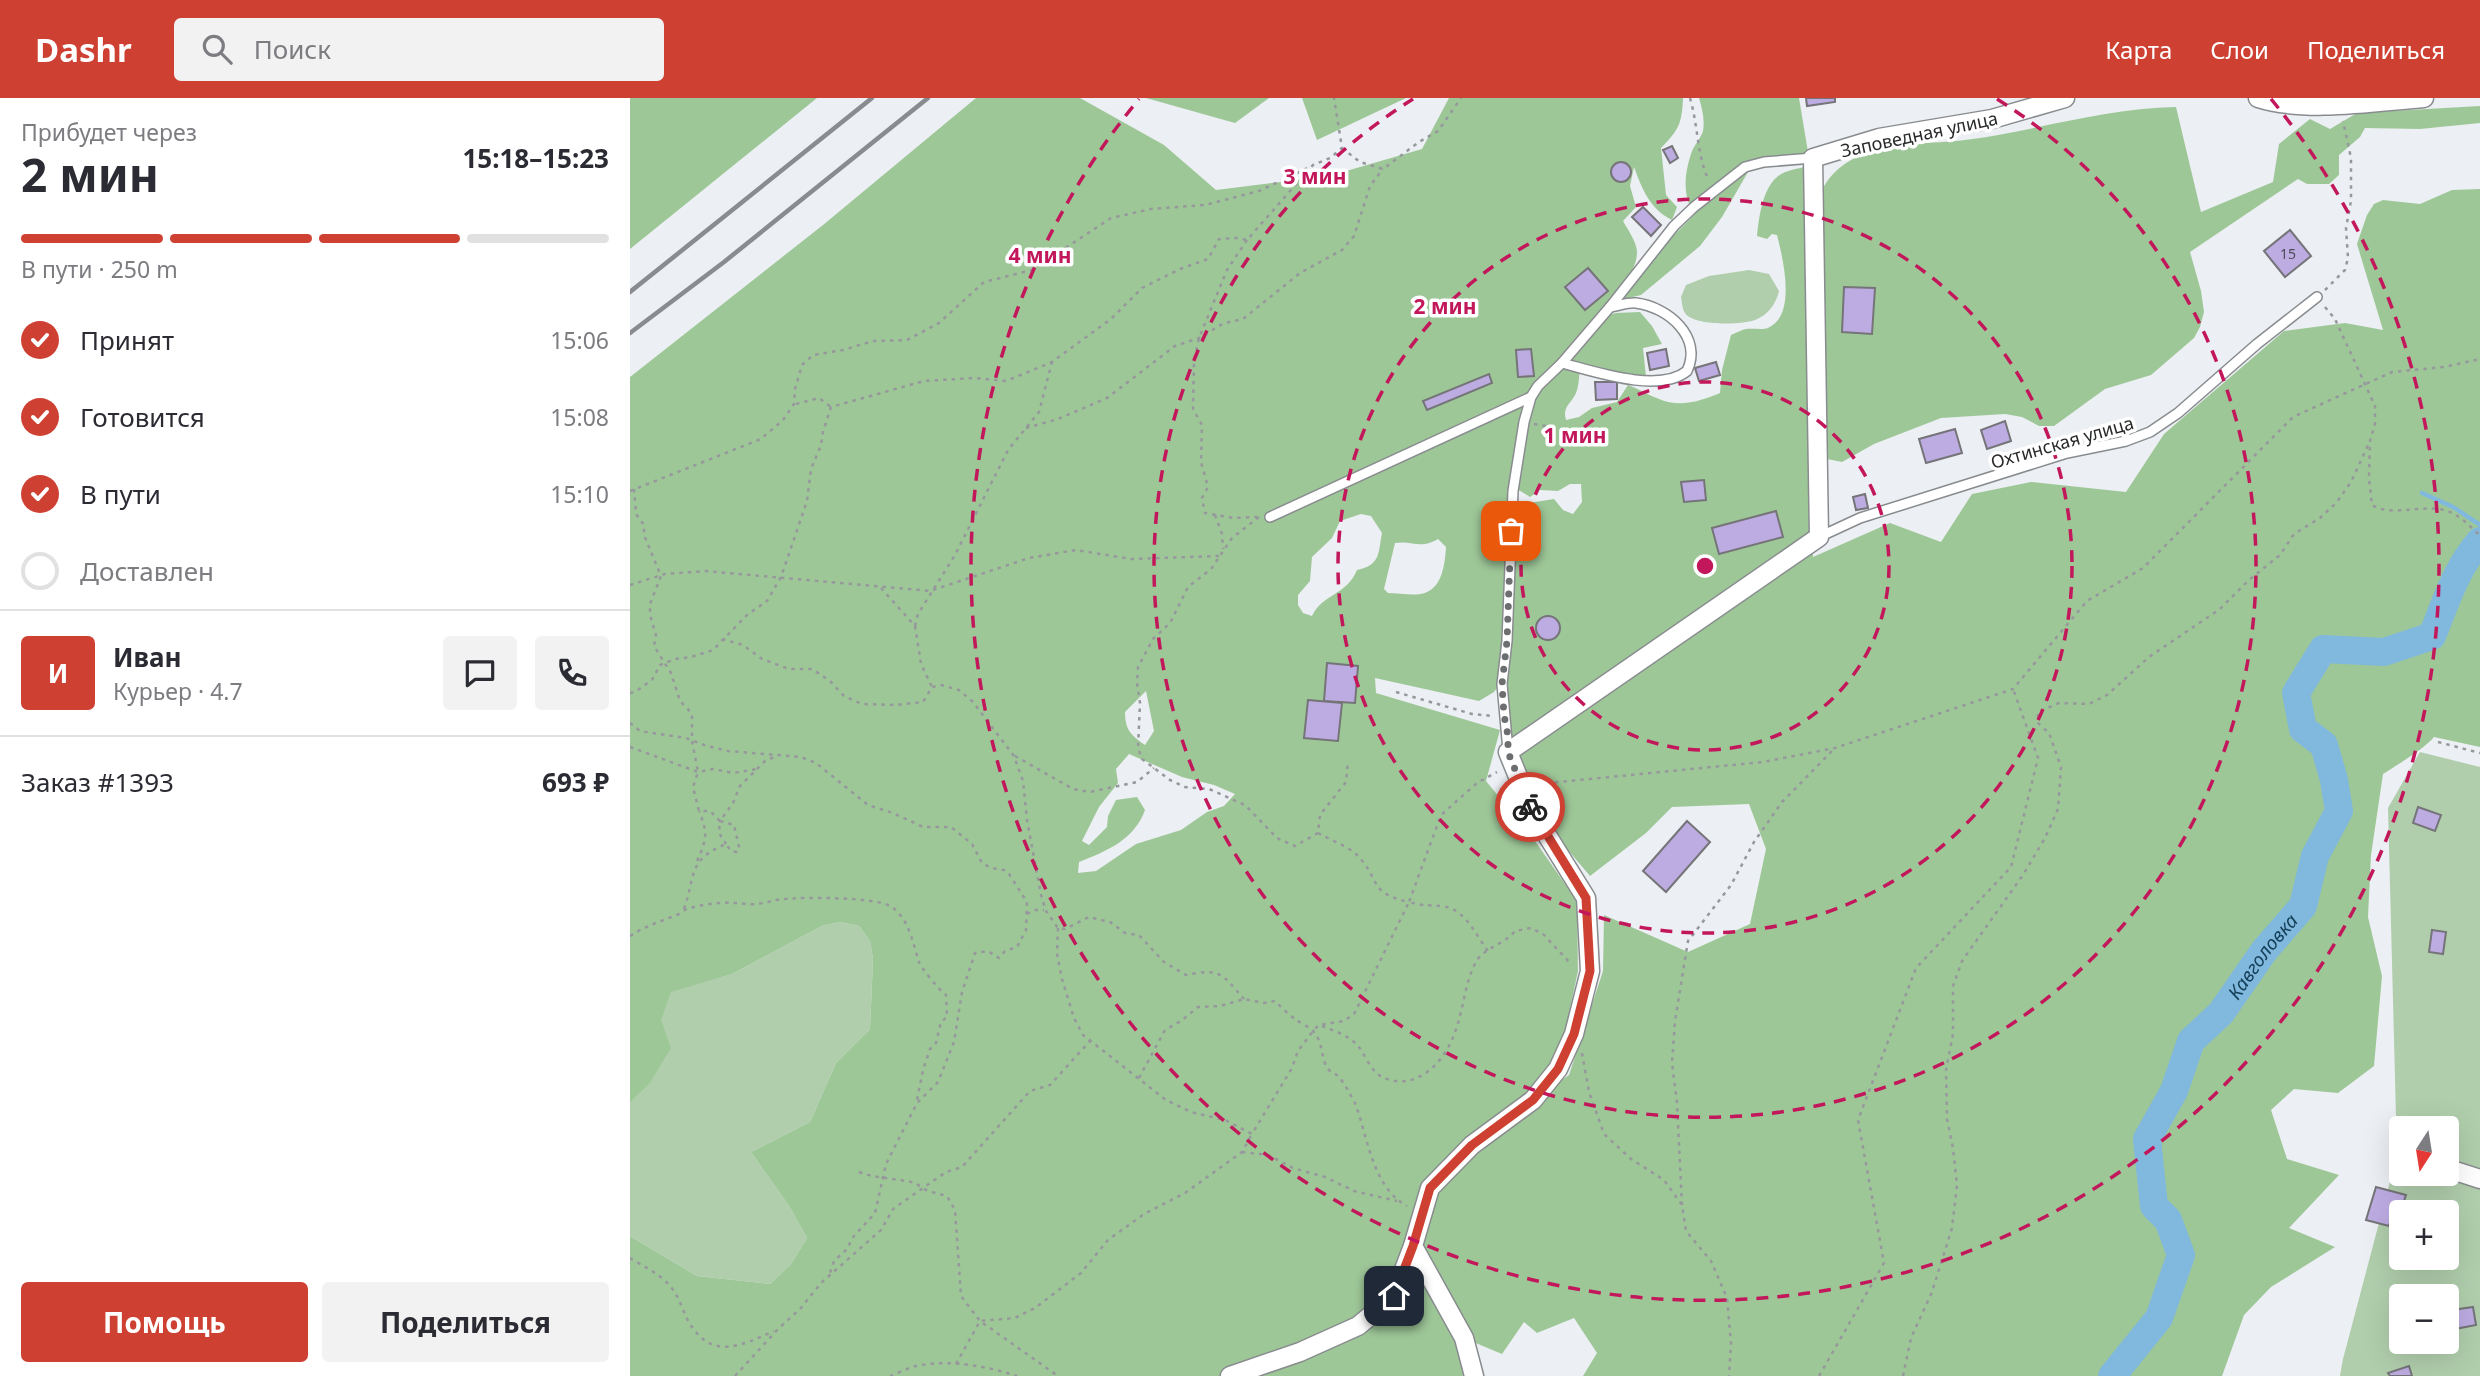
<!DOCTYPE html>
<html lang="ru">
<meta charset="utf-8">
<style>
body{margin:0;font-family:"Noto Sans",sans-serif;background:#f2f2f3;color:#2b2b33;height:100vh;display:flex;flex-direction:column;font-size:26px;white-space:nowrap}
*{box-sizing:border-box;margin:0}
p{font-size:23px;color:#7c7c81}
.icon{flex:none;width:38px;height:38px;fill:none;stroke:currentColor;stroke-width:2;stroke-linecap:round;stroke-linejoin:round}
.map{position:relative;flex:1;overflow:hidden}
.details{display:flex;flex-direction:column;background:#fff;width:630px}
.details>*{flex:none}
.needle{width:46px;rotate:192deg}
.buttons{position:absolute;left:1759px;top:1018px;display:grid;gap:14px}
.buttons a{display:grid;place-items:center;width:70px;height:70px;border-radius:7px;background:#fff;box-shadow:0 7px 28px #0002;font-size:35px}
.pin{position:absolute;display:grid;place-items:center;width:60px;height:60px;color:#fff;margin:-30px;border-radius:14px;box-shadow:0 4px 10px #0006}
.courier{position:absolute;display:grid;place-items:center;width:70px;height:70px;margin:-35px;border:5px solid #ce4132;border-radius:50%;background:#fff;color:#222;box-shadow:0 2px 9px #0007}
.overview em{font-style:normal;font-weight:700}
.overview div{display:flex;flex-direction:column-reverse}
.overview{display:flex;align-items:center;justify-content:space-between;height:119px;padding:0 21px}
h1{font-size:46px;font-weight:700;line-height:52px}
.bar{display:grid;grid-template-columns:repeat(4,1fr);gap:10px 7px;align-content:center;height:84px;padding:0 21px}
.bar i{height:9px;border-radius:5px;background:#e1e1e2}
.bar .active{background:#ce4132}
.bar p{grid-column:span 4}
.line{display:flex;align-items:center;gap:18px;padding:0 21px;border-top:2px solid #e1e1e2}
.line div{flex:1}
.round{display:grid;place-items:center;flex:none;width:74px;height:74px;border-radius:7px;background:#f2f2f3}
ol{padding:0 21px;list-style:none}
li{display:flex;align-items:center;gap:21px;height:77px}
li p{margin-inline-start:auto}
li .icon{padding:7px;border-radius:50%;background:#ce4132;color:#fff;stroke-width:4}
li:last-child{color:#7c7c81}
li i{width:38px;height:38px;border:4px solid #e1e1e2;border-radius:50%}
.cta{display:flex;gap:14px;margin-top:auto;padding:14px 21px}
.cta a{flex:1;height:80px;border-radius:7px;background:#ce4132;color:#fff;font-size:28px;font-weight:700;line-height:80px;text-align:center}
.cta a+a{background:#f2f2f3;color:#2b2b33}
header{display:flex;align-items:center;gap:42px;box-sizing:border-box;height:98px;padding:0 35px;background:#ce4132;color:#fff}
header strong{font-size:33px}
nav{display:flex;gap:38px;margin-inline-start:auto;font-size:24px}
.search{width:490px;height:63px;background:#f2f2f3;display:flex;align-items:center;gap:18px;box-sizing:border-box;padding:0 24px;border-radius:7px;color:#7c7c81;font-size:26px}
main{display:flex;flex:1;min-height:0}
.map>svg:first-child{display:block}
.green{fill:#b0ceac;fill-rule:evenodd}
.forest{fill:#9ec798;fill-rule:evenodd}
.lines{fill:none;stroke-linecap:round;stroke-linejoin:round}
.stream{stroke:#81b8dd;stroke-width:4.5}
.river{stroke:#81b8dd;stroke-width:28}
.building{fill:#bdace2;stroke:#757478;stroke-width:2}
.lane-casing{stroke:#898c8f;stroke-width:12}
.street-casing{stroke:#898c8f;stroke-width:21}
.path{stroke:#96989b;stroke-width:2.5;stroke-dasharray:3.5 5;stroke-linecap:butt}
.lane{stroke:#fff;stroke-width:9}
.street{stroke:#fff;stroke-width:18}
.rail{stroke:#898b8e;stroke-width:4.5}
.done{stroke:#6d6e70;stroke-width:7;stroke-dasharray:0 12.6}
.route{stroke:#ce4132;stroke-width:9}
.ring{fill:none;stroke:#c2185b;stroke-width:3.5;stroke-dasharray:12 9}
.labels{text-anchor:middle;dominant-baseline:central;stroke-width:7;stroke-linejoin:round;paint-order:stroke}
.number-label{font-size:14px;fill:#4d4a58}
.street-label{font-size:18px;fill:#28292a;stroke:#fff}
.water-label{font-size:19px;font-style:italic;fill:#15405a;stroke:#fff}
.centre{fill:#c2185b;stroke:#fff;stroke-width:3.5}
.ring-label{font-size:21px;text-anchor:middle;font-weight:bold;fill:#c2185b;stroke:#fff;stroke-width:7;stroke-linejoin:round;paint-order:stroke}
</style>
<header>
<strong>Dashr</strong>
<div class="search"><svg class="icon" aria-label="search" viewBox="0 0 24 24"><circle cx="10" cy="10" r="6"/><path d="M15 15l6 6"/></svg>Поиск</div>
<nav><a>Карта</a><a>Слои</a><a>Поделиться</a></nav>
</header>
<main>
<section class="details">
<div class="overview"><div><h1>2 мин</h1><p>Прибудет через</p></div><em>15:18–15:23</em></div>
<div class="bar"><i class="active"></i><i class="active"></i><i class="active"></i><i></i><p>В пути · 250 m</p></div>
<ol>
<li><svg class="icon" aria-label="check" viewBox="0 0 24 24"><path d="M5 12l5 5 9-10"/></svg>Принят<p>15:06</p></li>
<li><svg class="icon" aria-label="check" viewBox="0 0 24 24"><path d="M5 12l5 5 9-10"/></svg>Готовится<p>15:08</p></li>
<li><svg class="icon" aria-label="check" viewBox="0 0 24 24"><path d="M5 12l5 5 9-10"/></svg>В пути<p>15:10</p></li>
<li><i></i>Доставлен</li>
</ol>
<div class="line" style="height:126px"><b class="round" style="background:#ce4132;color:#fff">И</b><div><b>Иван</b><p>Курьер · 4.7</p></div><a class="round"><svg class="icon" aria-label="chat" viewBox="0 0 24 24"><path d="M4 5h16v11H9l-5 4z"/></svg></a><a class="round"><svg class="icon" aria-label="phone" viewBox="0 0 24 24"><path d="M5 4h4l2 5-3 2q2 4 5 5l2-3 5 2v4C11 20 4 13 5 4z"/></svg></a></div>
<div class="line" style="height:91px"><div>Заказ #1393</div><b>693 ₽</b></div>
<div class="cta"><a>Помощь</a><a>Поделиться</a></div>
</section>
<div class="map">
<svg width="1850" height="1278" viewBox="0 0 1850 1278">
<rect width="100%" height="100%" fill="#eceff3"/>
<g class="green">
<path d="M1119,172L1139,176L1149,193C1146,206 1138,217 1125,222C1111,227 1063,228 1055,215C1052,211 1052,203 1051,199L1056,187L1079,178Z"/>
<path d="M1790,654L1850,669V1278H1710L1713,1261L1767,1057L1758,710ZM1771,1031H1816V1076H1771ZM1771,1115H1816V1160H1771ZM1771,1199H1816V1244H1771Z"/>
<polygon points="210,824 229,828 240,843 243,861 240,931 206,965 180,1024 121,1054 159,1108 177,1140 161,1166 140,1186 67,1178 0,1138 0,904 102,876 192,828"/>
</g>
<g class="forest">
<polygon points="0,0 187,0 0,151"/>
<path d="M346,0H450L534,47L586,92L699,78L792,51L819,0H1053C1052,25 1049,32 1031,50L1036,97L1047,109L1042,122C1020,111 1012,91 1004,69L1000,88L1006,109L993,123C998,132 1006,143 1007,153C1008,175 980,205 966,220L986,215L1010,214L1022,228L1032,246L1013,250L1016,279L988,276L940,263L936,258L904,290L892,314L880,384L875,544L870,586L864,594L849,603L745,580L746,595L870,632L856,683L905,743L947,803L948,873L934,939L904,1001L939,977L973,873L974,817L1058,854L1120,826L1136,751L1119,706L1042,709L1016,735L960,778L916,726L881,655L883,641L877,617L873,586L879,544L886,407L924,401L933,412L943,416L952,404L951,386H940L928,393L910,392L900,399L887,391L904,300L909,289L932,265L950,270C949,278 949,288 946,295C941,306 932,309 936,322L949,319L962,310L987,304L998,287C1009,291 1018,297 1029,301C1050,310 1071,303 1090,295L1092,272L1101,237C1106,235 1111,232 1116,231C1123,230 1132,232 1138,230C1167,217 1153,161 1147,137L1142,136L1137,141L1127,138C1129,120 1132,92 1147,79C1155,72 1168,71 1178,68L1183,459L1260,425L1311,444L1342,396L1401,384L1496,394L1534,336L1654,233L1715,225L1753,232L1727,146L1737,117L1744,106L1753,102L1790,106L1822,92L1850,91V649L1804,639C1794,651 1767,667 1753,676L1741,757L1738,819L1752,878L1744,968L1708,995L1664,991L1641,1012L1657,1061L1709,1077L1659,1130L1705,1149L1641,1189L1614,1217L1592,1278H953L967,1255L944,1220L907,1235L894,1224L872,1256L836,1241L785,1146L793,1115L782,1148L833,1241L831,1252L837,1278H0V1138L67,1178L140,1186L161,1166L177,1140L159,1108L121,1054L180,1024L206,965L240,931L243,861L240,843L229,828L210,824L192,828L102,876L41,894L31,922L41,950L19,986L0,1004V279L193,127ZM731,416L741,418L752,435C748,455 751,467 727,472C716,498 693,495 682,518L673,515L668,507V497L680,483L682,459L702,440L710,423ZM808,441L816,449C815,464 813,487 797,494C787,499 770,495 758,495L754,491L765,445C784,442 789,452 808,441ZM516,593L524,633L515,647C501,637 495,632 495,614ZM499,656L552,679L584,687L605,696L594,708L577,714L551,732L506,746L466,773L448,775L449,764C477,753 504,742 515,712L507,699L486,702L478,718L477,729L459,747L452,743L469,709L488,685L486,671Z"/>
<polygon points="516,0 639,0 605,25"/>
<polygon points="672,0 776,0 687,42"/>
<path d="M1069,0H1169L1178,54L1174,58L1136,66L1118,74L1092,119L1070,148L1011,197L990,202L1039,142L1065,116C1051,98 1055,73 1062,53C1065,46 1071,40 1073,33C1075,22 1072,10 1069,0Z"/>
<path d="M1850,8V25L1790,31L1735,30L1730,39L1709,57V77L1699,86H1677L1668,81L1560,154L1571,193L1574,214L1570,229L1564,240L1521,277L1475,291L1424,328H1409L1392,319L1375,316L1311,320L1244,346L1212,364L1197,361L1192,356L1189,98C1199,76 1212,65 1234,56C1265,44 1302,46 1335,42C1405,33 1475,10 1546,9L1571,114L1643,84L1649,46L1680,21L1700,31L1727,15Z"/>
</g>
<g class="lines">
<polyline class="stream" points="1792,395 1823,409 1850,427"/>
<path class="river" id="s1" d="M1482,1278L1529,1220L1551,1157L1538,1122L1524,1108L1517,1041L1544,993L1561,943L1591,915L1634,853L1673,808L1685,758L1709,713L1704,682L1694,647L1673,631L1666,595L1693,551L1754,554L1802,538C1815,506 1826,470 1850,443"/>
</g>
<g class="building">
<polygon points="1176,0 1205,0 1205,4 1177,8"/>
<polygon points="1042,48 1048,60 1040,65 1033,52"/>
<circle cx="991" cy="74" r="10"/>
<polygon points="1013,109 1031,127 1021,138 1002,119"/>
<polygon points="1660,132 1681,158 1655,179 1634,153"/>
<polygon points="958,170 978,193 955,212 935,189"/>
<polygon points="1214,189 1245,190 1242,236 1212,234"/>
<polygon points="901,251 904,278 888,279 886,252"/>
<polygon points="1036,251 1039,268 1020,272 1017,255"/>
<polygon points="1086,264 1090,277 1069,283 1065,270"/>
<polygon points="859,276 862,285 797,312 793,303"/>
<polygon points="965,284 987,284 987,301 966,302"/>
<polygon points="1375,323 1381,343 1357,351 1351,332"/>
<polygon points="1325,331 1332,355 1296,365 1289,341"/>
<polygon points="1074,382 1076,402 1054,404 1051,384"/>
<polygon points="1235,396 1238,410 1226,412 1223,399"/>
<polygon points="1146,413 1153,439 1089,456 1082,430"/>
<circle cx="918" cy="530" r="12"/>
<polygon points="697,565 728,568 725,605 694,603"/>
<polygon points="678,602 712,605 708,643 674,640"/>
<polygon points="1788,709 1811,717 1805,733 1783,725"/>
<polygon points="1057,723 1080,744 1036,794 1013,773"/>
<polygon points="1802,832 1816,834 1813,856 1799,854"/>
<polygon points="1746,1089 1776,1097 1772,1109 1765,1107 1759,1128 1736,1122"/>
<polygon points="1843,1209 1846,1227 1825,1231 1822,1212"/>
<polygon points="1779,1268 1782,1278 1760,1278 1758,1275"/>
</g>
<g class="lines">
<g class="lane-casing">
<g id="lane">
<path d="M932,265C963,273 1029,296 1057,273C1073,239 1038,209 1006,205C998,204 988,208 980,209"/>
<polyline points="640,419 901,299"/>
<polyline points="1189,439 1230,420 1437,355 1496,343 1520,334 1548,315 1627,246 1687,199"/>
<polyline points="878,653 872,586 877,543 883,393 894,324 901,299 908,288 932,265 980,209 1044,128 1064,109 1115,69 1134,64 1183,60"/>
</g>
</g>
<g class="street-casing">
<g id="street">
<path d="M1628,0C1675,15 1744,4 1794,0"/>
<polyline points="1816,1070 1850,1081"/>
<polyline points="600,1278 670,1254 728,1228 764,1198 783,1148"/>
<polyline points="844,1278 834,1240 783,1148 800,1090 842,1047 903,1002 928,971 944,936 960,873 956,800 902,713 878,654 1189,439 1183,60 1249,40 1362,21 1435,0"/>
</g>
</g>
<g class="path">
<path d="M1060,0C1068,27 1067,56 1078,81"/>
<polyline points="712,50 730,64 753,71 789,44 808,33 831,0"/>
<polyline points="617,142 597,172 569,240 564,263 563,311 572,327 571,364 578,389 572,400 575,415 604,420 627,419"/>
<polyline points="1695,192 1715,172 1718,160 1716,130 1721,103 1721,60 1713,23"/>
<path d="M1695,209L1705,221L1745,308V326L1740,343L1739,380L1742,407C1764,421 1801,402 1824,416C1834,421 1842,431 1850,437"/>
<polyline points="166,306 189,300 201,309"/>
<polyline points="904,326 916,328"/>
<polyline points="396,330 428,321 477,300 545,248 569,240 594,225 613,221 670,175 712,152 724,138 740,88 753,71"/>
<polyline points="4,391 6,416 14,427 14,437 31,478 20,506 20,517 26,537 24,548 41,575 50,603 58,611 62,618 62,643 68,674 63,689 69,713 80,713 90,723 89,735 96,746"/>
<polyline points="0,393 131,341 153,322 164,306 165,291 172,267 183,257 213,252 243,243 277,242 309,225 354,184 402,172 481,120 521,111 575,107 629,93 682,68"/>
<polyline points="585,417 592,436 593,451"/>
<polyline points="629,419 602,440 581,471 558,489 540,525 523,541 508,569 507,585 510,605 508,650 512,661 540,682 555,689 579,691 615,707 647,740 665,748 688,735 690,717 716,684 718,663"/>
<polyline points="0,487 35,476 76,473 300,493 399,460 446,452 501,461 589,458"/>
<polyline points="251,490 285,528 291,566 302,589"/>
<polyline points="285,528 288,516 325,457 378,352 409,314 422,264"/>
<path d="M92,541L113,547L132,561L159,571H182L200,583L214,598L232,606L265,607L293,604L302,589L311,587L329,592L343,604L384,658L393,683L397,722L411,797L416,813L428,830L435,831L459,819L480,824L495,835L509,837L534,864L556,877C591,870 591,875 614,901"/>
<polyline points="766,594 842,616 863,618"/>
<polyline points="0,595 5,594 22,582 30,567 45,561 61,559 83,552 117,517 137,503 151,479 177,403 181,371 191,347 193,334 201,309 294,283 344,280 376,283 422,264 481,221 512,190 550,171 578,161 589,141 606,140 617,142 683,67 700,60 712,50 704,0"/>
<polyline points="0,625 10,633 56,640 77,648 98,653 171,659 186,665 238,707 263,715 293,729 321,729 342,746 352,765 361,770 374,772 379,776 397,804 396,832 387,849 375,853 369,860 358,853 345,855 332,894 324,944 308,984 287,1005 256,1066 245,1115 224,1138 216,1152 204,1163 199,1178"/>
<polyline points="1808,644 1850,655"/>
<polyline points="0,649 68,674 83,671 103,675 127,671"/>
<polyline points="385,658 443,691 460,694 507,684 524,670"/>
<polyline points="908,686 1133,664 1205,650 1383,591 1457,503 1513,470 1663,319 1762,274 1814,269 1850,261"/>
<path d="M688,735C700,742 718,748 727,757C751,781 737,795 779,804L811,717L847,685L867,674"/>
<path d="M67,763C77,741 78,735 69,713"/>
<path d="M54,811C66,777 57,762 96,746L101,753L107,754L109,749L104,727L90,723L103,705L110,688L135,663L144,659"/>
<polyline points="397,816 404,812 414,812"/>
<path d="M428,830L427,856L432,881L444,920L453,937L536,1002L561,1014L595,1022L622,1036L662,970L668,953L683,933L689,927L714,923L724,916L779,804C794,808 797,807 811,808C835,810 845,836 858,853"/>
<path d="M0,838C15,828 32,823 49,816C52,815 54,812 57,811C72,806 90,804 105,805C112,805 120,807 127,806C136,805 144,802 153,801C174,799 244,799 260,808C279,819 283,846 289,864C292,871 309,892 316,897L317,919L311,924L306,945L300,951L293,972L287,1002"/>
<path d="M692,928C705,933 720,938 729,949C736,959 741,973 752,979C786,995 815,964 825,934C834,911 834,885 847,862C856,849 875,846 885,833L901,830L913,836L942,867"/>
<polyline points="952,955 959,994 974,1036 1001,1061 1034,1082 1052,1107 1056,1133 1081,1163 1097,1200 1101,1245 1099,1278"/>
<path d="M509,980L535,932L551,923L568,909L590,908L614,901L634,905L645,903C651,909 658,916 665,921C670,925 678,928 683,933C692,942 691,956 696,968C699,974 703,974 708,978C714,984 721,998 725,1005C738,1039 742,1089 777,1108"/>
<polyline points="612,1054 638,1057 663,1070 695,1079 724,1093 767,1103"/>
<path d="M229,1074C247,1081 266,1080 285,1085C288,1086 291,1090 294,1091C301,1094 309,1096 317,1098L325,1112L331,1198L350,1223L428,1278"/>
<polyline points="1052,1107 1047,1005 1042,965 1045,923 1058,843 1101,787 1124,744 1152,704 1204,651"/>
<path d="M0,1160C13,1168 30,1176 40,1188C50,1199 52,1213 60,1226C83,1263 112,1247 144,1233"/>
<polyline points="326,1266 350,1223 385,1220 405,1210 451,1175 478,1142 514,1116 555,1095 612,1054 622,1036"/>
<polyline points="105,1278 148,1231 170,1211 191,1185 251,1132 263,1111 316,1074 332,1069 400,993 420,987 460,943"/>
<path d="M260,1278C268,1275 278,1270 286,1268C319,1261 356,1268 387,1278"/>
<polyline points="1189,1278 1254,1165 1228,1022 1286,870 1381,769 1408,660 1383,591"/>
<polyline points="1273,1278 1281,1240 1302,1194 1322,1130 1327,1087 1323,1050 1317,1021 1316,972 1323,936 1323,888 1332,863 1393,777 1415,740 1428,711 1431,669 1419,635 1408,625 1408,614 1429,605 1459,606 1477,597 1519,559 1590,511 1619,482 1650,457 1664,436 1690,420 1707,404 1721,384 1740,343"/>
</g>
<use href="#lane" class="lane"/>
<use href="#street" class="street"/>
<g class="rail">
<polyline points="0,194 242,0"/>
<polyline points="0,235 94,164 298,0"/>
</g>
</g>
<g class="lines">
<polyline class="done" points="881,433 877,543 872,586 874,617 878,638 878,654 900,709"/>
<polyline class="route" points="764,1198 783,1148 800,1090 842,1047 903,1002 928,971 944,936 960,873 956,800 900,709"/>
</g>
<g class="ring">
<circle cx="1075" cy="468" r="184"/>
<circle cx="1075" cy="468" r="367"/>
<path d="M1367 1A551 551 0 1 1 783 1"/>
<path d="M1641 1A734 734 0 1 1 509 1"/>
</g>
<g class="labels">
<g class="number-label">
<text x="1658" y="155">15</text>
</g>
<g class="street-label">
<text transform="translate(1289 36) rotate(-12)">Заповедная улица</text>
<text transform="translate(1432 344) rotate(-16)">Охтинская улица</text>
</g>
<g class="water-label">
<text stroke="none"><textPath href="#s1" startOffset="485">Кавголовка</textPath></text>
</g>
</g>
<circle cx="1075" cy="468" r="10" class="centre"/>
<g class="ring-label">
<text x="685" y="86">3 мин</text>
<text x="410" y="165">4 мин</text>
<text x="815" y="216">2 мин</text>
<text x="945" y="345">1 мин</text>
</g>
</svg>
<div class="buttons">
<a><svg class="needle" viewBox="-14 -14 28 28"><path d="M0-13l5 13h-10z" fill="#e53935"/><path d="M0 13l5-13h-10z" fill="#7c7c81"/></svg></a>
<a>+</a>
<a>−</a>
</div>
<div class="pin" style="left:881px;top:433px;background:#ea580c"><svg class="icon" aria-label="bag" viewBox="0 0 24 24"><path d="M5 8h14l-1 12H6zM9 8a3 3 0 0 1 6 0"/></svg></div>
<div class="pin" style="left:764px;top:1198px;background:#1f2937"><svg class="icon" aria-label="home" viewBox="0 0 24 24"><path d="M3 11l9-7 9 7M6 9v11h12V9"/></svg></div>
<div class="courier" style="left:900px;top:709px"><svg class="icon" aria-label="bike" viewBox="0 0 24 24"><circle cx="6" cy="16" r="4"/><circle cx="18" cy="16" r="4"/><path d="M6 16l4-8h5l3 8M10 8l3 8H6M13 5h3"/></svg></div>
</div>
</main>
